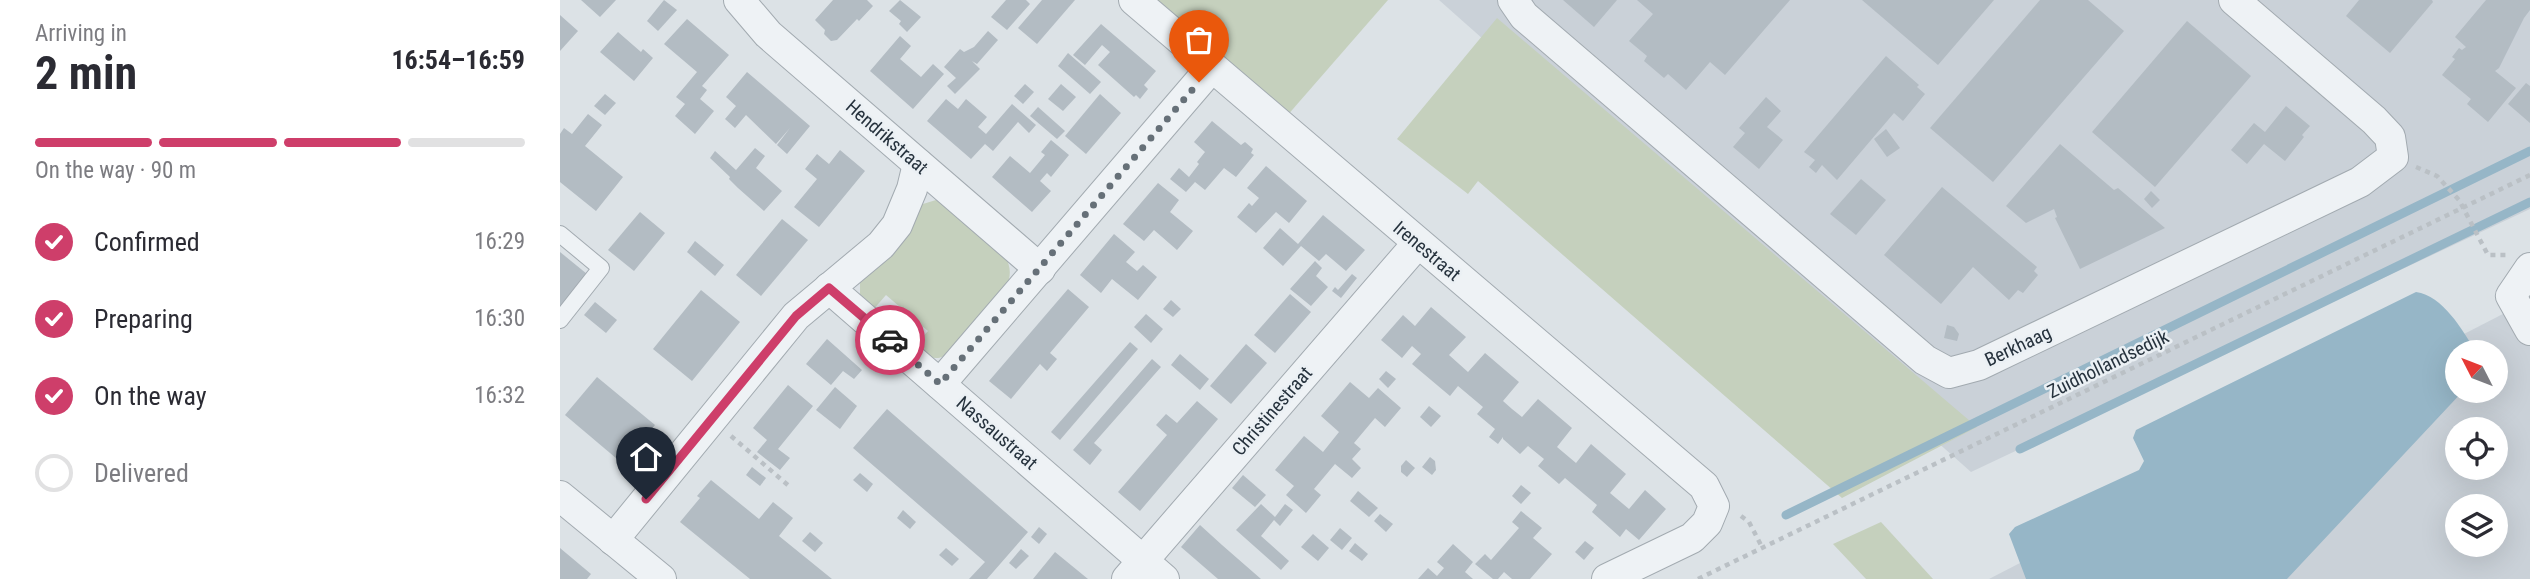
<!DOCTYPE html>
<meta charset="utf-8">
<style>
body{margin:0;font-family:"Roboto Condensed",sans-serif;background:#f7f7f7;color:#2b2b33;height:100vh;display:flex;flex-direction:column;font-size:26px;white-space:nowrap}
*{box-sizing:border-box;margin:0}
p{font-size:23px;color:#7c7c81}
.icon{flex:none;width:38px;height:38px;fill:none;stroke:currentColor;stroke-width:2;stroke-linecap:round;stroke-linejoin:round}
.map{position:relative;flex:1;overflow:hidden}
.panel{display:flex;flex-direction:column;background:#fff;width:560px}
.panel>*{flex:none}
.needle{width:46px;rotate:312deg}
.fabs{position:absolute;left:1885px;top:340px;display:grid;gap:14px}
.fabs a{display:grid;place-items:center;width:63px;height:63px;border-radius:50%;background:#fff;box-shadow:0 7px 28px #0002;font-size:35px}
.pin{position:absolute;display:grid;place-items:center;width:60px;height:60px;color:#fff;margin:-72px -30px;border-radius:50% 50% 50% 0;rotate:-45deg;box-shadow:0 0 7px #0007}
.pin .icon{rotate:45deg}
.courier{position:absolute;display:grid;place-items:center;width:70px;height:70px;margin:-35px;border:5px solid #ce3e6a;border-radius:50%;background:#fff;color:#222;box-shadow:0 2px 9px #0007}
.summary em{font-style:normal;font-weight:700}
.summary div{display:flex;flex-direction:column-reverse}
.summary{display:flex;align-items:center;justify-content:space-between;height:119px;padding:0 35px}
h1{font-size:46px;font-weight:700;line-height:52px}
.bar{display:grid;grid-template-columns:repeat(4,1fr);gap:10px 7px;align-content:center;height:84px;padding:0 35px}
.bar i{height:9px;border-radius:5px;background:#e1e1e2}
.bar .current{background:#ce3e6a}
.bar p{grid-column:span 4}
ol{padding:0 35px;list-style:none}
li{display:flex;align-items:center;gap:21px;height:77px}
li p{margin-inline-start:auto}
li .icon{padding:7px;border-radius:50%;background:#ce3e6a;color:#fff;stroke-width:4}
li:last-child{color:#7c7c81}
li i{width:38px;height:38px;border:4px solid #e1e1e2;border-radius:50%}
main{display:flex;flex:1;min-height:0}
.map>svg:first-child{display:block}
.built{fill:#cad1d8;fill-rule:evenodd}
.green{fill:#c5d0bd}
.water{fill:#96b6c7}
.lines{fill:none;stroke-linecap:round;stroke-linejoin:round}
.stream{stroke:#96b6c7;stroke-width:9}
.building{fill:#b3bcc3}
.service-casing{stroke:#a2aab0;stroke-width:18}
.minor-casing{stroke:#a2aab0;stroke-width:32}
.path{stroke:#bac0c5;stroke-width:4.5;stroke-dasharray:5 5;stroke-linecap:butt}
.service{stroke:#eef2f5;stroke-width:16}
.minor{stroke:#eef2f5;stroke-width:30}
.done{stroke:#667078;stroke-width:7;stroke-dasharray:0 12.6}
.route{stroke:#ce3e6a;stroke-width:9}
.labels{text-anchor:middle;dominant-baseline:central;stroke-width:5;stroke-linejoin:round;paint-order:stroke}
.street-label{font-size:19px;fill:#26323d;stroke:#ebf0f4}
</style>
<main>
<section class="panel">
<div class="summary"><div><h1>2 min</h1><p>Arriving in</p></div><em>16:54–16:59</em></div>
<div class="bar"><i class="current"></i><i class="current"></i><i class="current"></i><i></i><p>On the way · 90 m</p></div>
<ol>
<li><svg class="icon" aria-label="check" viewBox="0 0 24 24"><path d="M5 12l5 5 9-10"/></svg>Confirmed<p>16:29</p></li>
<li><svg class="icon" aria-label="check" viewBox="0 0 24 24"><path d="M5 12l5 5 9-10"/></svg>Preparing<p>16:30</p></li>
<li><svg class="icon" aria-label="check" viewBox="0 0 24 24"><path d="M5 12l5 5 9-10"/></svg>On the way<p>16:32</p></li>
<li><i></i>Delivered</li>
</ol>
</section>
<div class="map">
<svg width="1970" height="579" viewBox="0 0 1970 579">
<rect width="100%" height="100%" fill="#dce2e6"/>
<g class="built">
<polygon points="879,0 1970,0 1970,209 1411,472"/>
<path d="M1970,300V579H1429ZM1897,352H1936V390H1897ZM1897,429H1936V467H1897ZM1897,506H1936V544H1897Z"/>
</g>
<g class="green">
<polygon points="589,0 828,0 726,117"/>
<polygon points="937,18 1417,427 1282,498 918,181 908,194 837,139"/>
<path d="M376,200L390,207L445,256C451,267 451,274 447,287C434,302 397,356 378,358C369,359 360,352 353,347L368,331L326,295L312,311L300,297V279L355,210L363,204Z"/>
<polygon points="1321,522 1373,579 1306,579 1273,544"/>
</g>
<path class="water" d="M1856,292C1883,296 1902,329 1916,352H1897V390H1904L1727,579H1466L1449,534L1455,527L1579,470L1584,461L1573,438L1576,430Z"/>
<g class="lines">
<g class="stream">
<polyline points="1460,449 1970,202"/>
<polyline points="1226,515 1970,151"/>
</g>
</g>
<g class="building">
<polygon points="21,0 56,0 40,17"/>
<polygon points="104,0 117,10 98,31 87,21"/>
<polygon points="273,0 307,0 313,6 299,21 297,19 277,40 271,41 264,34 265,30 255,20"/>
<polygon points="340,0 361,17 347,32 339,24 341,21 329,11"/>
<polygon points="446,0 466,0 470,4 447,30 431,17"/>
<polygon points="482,0 515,0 477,44 458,28"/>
<polygon points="1003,0 1057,0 1034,27"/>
<polygon points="1077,0 1230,0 1165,75 1150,62 1126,90 1108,74 1104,78 1084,61 1087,56 1069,41 1093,14"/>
<polygon points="1302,0 1434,0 1378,65"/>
<polygon points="1480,0 1528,0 1564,31 1433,182 1370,128"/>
<polygon points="1799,0 1872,0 1873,2 1830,53 1786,16"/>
<polygon points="1926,0 1970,0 1970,10 1964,18 1939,68 1935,71 1956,88 1928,122 1907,104 1911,99 1882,75 1895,59 1892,57 1899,48 1902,50 1906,47 1895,37"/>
<polygon points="0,15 18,31 0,51"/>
<polygon points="127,19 169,55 142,86 147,90 140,99 154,111 135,134 115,116 125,104 116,97 137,72 104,44"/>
<polygon points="1627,21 1691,76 1595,187 1532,132"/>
<polygon points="541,24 596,71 584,85 588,89 580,99 576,95 574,97 538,65 550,52 542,45 525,65 513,55"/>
<polygon points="428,31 438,40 417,64 412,61 420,69 395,94 387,86 396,78 384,67 400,49 404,52 414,47"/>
<polygon points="58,32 81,52 83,49 93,58 74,81 40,52"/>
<polygon points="340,36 351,46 340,59 361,77 373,64 384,74 353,109 310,71"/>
<polygon points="508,53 541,82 530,94 498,66"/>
<polygon points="1326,56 1359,85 1357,87 1365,94 1343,121 1334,113 1277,180 1262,165 1256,173 1249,167 1255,160 1244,152"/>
<polygon points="187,72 250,126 227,154 217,145 230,128 216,144 186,115 175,128 165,119 176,106 166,97"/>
<polygon points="1966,83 1970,86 1970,123 1948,104"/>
<polygon points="465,84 474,92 463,104 454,96"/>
<polygon points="501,84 516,97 503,111 488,99"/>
<polygon points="45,94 56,103 45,115 34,106"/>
<polygon points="540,94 561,113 526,154 505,136"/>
<polygon points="1206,97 1221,111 1207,127 1223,140 1199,169 1173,147 1185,133 1179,128"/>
<polygon points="386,99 398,109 406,99 427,117 418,127 426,134 452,104 476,125 469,133 458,122 433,151 425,144 411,159 367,121"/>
<polygon points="1726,106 1750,126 1742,135 1744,137 1725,161 1704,144 1687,164 1671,150 1694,123 1705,132"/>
<polygon points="478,107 505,131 497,139 470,116"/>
<polygon points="28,114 42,125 25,146 63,177 36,211 0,182 0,134 4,128 12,134"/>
<polygon points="652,121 681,145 685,142 693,149 691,153 694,155 676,177 664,168 645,190 635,182 626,192 610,179 619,168 629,177 639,164 637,162 645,152 634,142"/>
<polygon points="1326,129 1340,148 1327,157 1314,139"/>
<polygon points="491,140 509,155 491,177 487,173 480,181 491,191 472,212 432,177 450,156 470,173 485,155 481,152"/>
<polygon points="1500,144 1554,190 1558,188 1605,228 1520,269 1495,218 1497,217 1494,209 1466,223 1446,206"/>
<polygon points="195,148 205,156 196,168 222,191 204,211 178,188 169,179 170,177 150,158 155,151 176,170"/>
<polygon points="280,150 305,171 259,227 234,207 257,179 245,169 257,154 269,164"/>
<polygon points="706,166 747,201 729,223 716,212 696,233 677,217 689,203 692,206 699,198 687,188"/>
<polygon points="1301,179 1326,200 1296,235 1270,214"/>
<polygon points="598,183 619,200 610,212 633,231 617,250 594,230 584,241 563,224"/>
<polygon points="1382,187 1477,267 1474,271 1478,275 1463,293 1458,290 1449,300 1413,267 1381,304 1324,255"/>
<polygon points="1591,191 1600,200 1592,208 1584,199"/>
<polygon points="80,212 105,233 74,271 48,250"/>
<polygon points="763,215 805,250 786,271 766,254 759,261 741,246 723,266 703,248 720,228 738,244"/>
<polygon points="222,219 248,240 201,296 176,275"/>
<polygon points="554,234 575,252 566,262 577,271 583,265 597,277 578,300 552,279 541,293 520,275"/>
<polygon points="135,241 164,265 155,276 127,252"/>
<polygon points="0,252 27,274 0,308"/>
<polygon points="755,261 762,268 756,276 768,287 751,306 730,289"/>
<polygon points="792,274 797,278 781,298 772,291 775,287 778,290"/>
<polygon points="508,289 529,307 490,353 497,359 487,371 480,364 451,399 429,381"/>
<polygon points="141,290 180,322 132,381 93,349"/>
<polygon points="730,294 751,312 715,353 694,335"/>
<polygon points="611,300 621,309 613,317 603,309"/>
<polygon points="35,302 57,320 46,333 24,315"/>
<polygon points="871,307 906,337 889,355 908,372 925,353 959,382 943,401 952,409 962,417 978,399 1012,428 997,447 1016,463 1031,444 1066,474 1050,493 1069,509 1085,490 1106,509 1079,540 1066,529 1060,537 1032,512 1037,505 1005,478 999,484 978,466 984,459 968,446 960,454 943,439 943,437 938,444 929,437 935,429 917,414 923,407 898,386 890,396 852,364 861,354 852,346 842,358 821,340 843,315 855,326"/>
<polygon points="586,314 603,329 591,343 574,327"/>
<polygon points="1387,325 1394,327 1399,334 1397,341 1384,338"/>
<polygon points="267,339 302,370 294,379 283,371 271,385 246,364"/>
<polygon points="570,342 578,349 500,440 491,432"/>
<polygon points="686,344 707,363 671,404 650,386"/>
<polygon points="620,354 649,379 640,390 611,365"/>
<polygon points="592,359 601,367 534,443 542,450 530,465 513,450"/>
<polygon points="826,371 836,379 828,388 819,379"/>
<polygon points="37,377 95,425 63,464 5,415"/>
<polygon points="790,382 809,398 818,388 841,408 825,427 815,418 794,443 801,449 792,459 801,468 792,478 775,464 754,489 761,495 746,513 726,495 734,486 715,470 744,436 763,452 779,432 761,416"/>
<polygon points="228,385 253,406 218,449 230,458 220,470 197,452 207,440 193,428"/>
<polygon points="275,387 297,406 280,429 256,410"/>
<polygon points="637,401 658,419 580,511 558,492 607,435 596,425 606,414 617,423"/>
<polygon points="869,406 881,416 871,427 860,417"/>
<polygon points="327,409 468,532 427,579 409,579 425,562 293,448"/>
<polygon points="870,457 875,461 876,470 872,475 862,467"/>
<polygon points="846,460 855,468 847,477 841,472 841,466"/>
<polygon points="192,467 206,478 200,486 186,475"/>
<polygon points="300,473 313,484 307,492 293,480"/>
<polygon points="683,475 706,495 695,507 672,488"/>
<polygon points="151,480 199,519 213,502 233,518 219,536 272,579 190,579 120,522 140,498 137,496"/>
<polygon points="961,485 971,493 961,504 952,496"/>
<polygon points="798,491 818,508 809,517 790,501"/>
<polygon points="701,504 715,517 725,504 733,510 720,526 714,520 701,536 729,561 721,570 676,530"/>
<polygon points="343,510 356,522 350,529 337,518"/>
<polygon points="961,511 982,528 973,538 992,554 970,579 952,579 944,572 938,579 933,579 915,564 925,554 931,560 959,528 952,522"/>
<polygon points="820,514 833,524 826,532 814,521"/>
<polygon points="640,525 662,545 701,579 658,579 621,547"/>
<polygon points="479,527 487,534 479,544 471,537"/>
<polygon points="780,528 792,538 782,550 770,540"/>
<polygon points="250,532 263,543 255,552 242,541"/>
<polygon points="753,534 769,548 758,561 741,547"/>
<polygon points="1025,541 1034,548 1024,560 1015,552"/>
<polygon points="795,543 808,554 802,561 789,551"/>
<polygon points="893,544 913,562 905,572 913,579 858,579 868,568 877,576 884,568 877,562"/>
<polygon points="0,548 31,574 27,579 0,579"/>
<polygon points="386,548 399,559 392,566 379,555"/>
<polygon points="461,549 469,556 456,569 449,563"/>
<polygon points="495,552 528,579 473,579"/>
</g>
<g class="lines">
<g class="service-casing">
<polyline id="service" points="0,234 41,268 0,320"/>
</g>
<g class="minor-casing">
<g id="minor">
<polyline points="179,0 208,34 480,269"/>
<polyline points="574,0 1144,486 1154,506 1147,523 1132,538 1047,579"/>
<polyline points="953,0 964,16 1365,360 1389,373 1419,365 1800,182 1833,157 1830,137 1814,120 1674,0"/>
<polyline points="1970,268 1951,296 1970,330"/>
<polyline points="269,288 604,579"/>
<polyline points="380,384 652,67"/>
<polyline points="0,496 101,579"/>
<polyline points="53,540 236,316 321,245 337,225 352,189 358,164"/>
<polyline points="567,579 858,243"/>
</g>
</g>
<g class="path">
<polyline points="1856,167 1877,176 1899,200 1928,255 1946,255"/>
<polyline points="171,436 229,486"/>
<polyline points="1181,516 1189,522 1202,547"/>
<polyline points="1138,579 1970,175"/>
</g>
<use href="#service" class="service"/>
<use href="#minor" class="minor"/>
</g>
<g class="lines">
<polyline class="done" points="330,340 380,384 639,82"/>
<polyline class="route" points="86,499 236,316 269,288 330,340"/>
</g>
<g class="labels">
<g class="street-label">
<text transform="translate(327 137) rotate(41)">Hendrikstraat</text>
<text transform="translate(867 251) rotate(40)">Irenestraat</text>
<text transform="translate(1458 346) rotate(-25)">Berkhaag</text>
<text transform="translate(1548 364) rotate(-26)">Zuidhollandsedijk</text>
<text transform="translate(712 411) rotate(-49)">Christinestraat</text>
<text transform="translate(437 433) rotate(41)">Nassaustraat</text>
</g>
</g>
</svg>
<div class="fabs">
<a><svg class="needle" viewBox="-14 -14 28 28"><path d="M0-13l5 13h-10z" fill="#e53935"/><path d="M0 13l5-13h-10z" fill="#7c7c81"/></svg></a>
<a><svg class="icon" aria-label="locate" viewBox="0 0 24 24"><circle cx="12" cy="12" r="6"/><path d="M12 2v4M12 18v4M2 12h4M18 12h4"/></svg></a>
<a><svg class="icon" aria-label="layers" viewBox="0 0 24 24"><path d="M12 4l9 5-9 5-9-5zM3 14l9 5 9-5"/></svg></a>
</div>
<div class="pin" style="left:639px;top:82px;background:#ea580c"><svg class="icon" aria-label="bag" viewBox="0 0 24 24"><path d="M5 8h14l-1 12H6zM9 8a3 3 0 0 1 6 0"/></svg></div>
<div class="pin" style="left:86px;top:499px;background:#1f2937"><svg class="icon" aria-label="home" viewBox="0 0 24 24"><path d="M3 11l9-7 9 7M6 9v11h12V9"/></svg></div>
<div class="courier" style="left:330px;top:340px"><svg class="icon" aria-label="car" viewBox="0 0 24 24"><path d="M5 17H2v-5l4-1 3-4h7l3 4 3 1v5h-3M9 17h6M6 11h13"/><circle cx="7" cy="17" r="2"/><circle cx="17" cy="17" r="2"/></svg></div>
</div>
</main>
